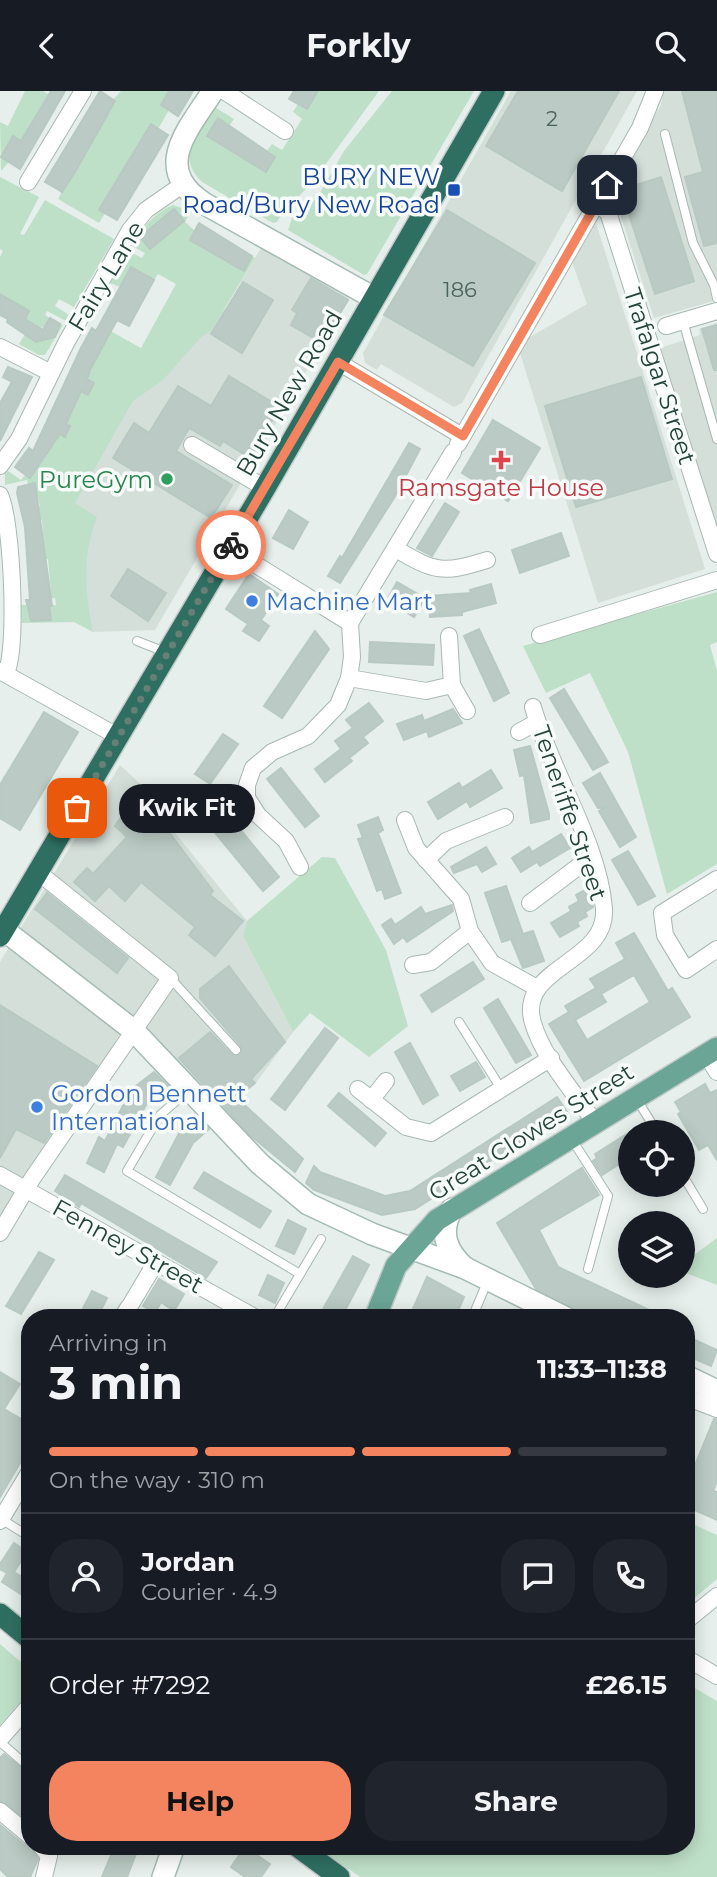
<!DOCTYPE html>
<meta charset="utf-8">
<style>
body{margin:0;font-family:Montserrat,sans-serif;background:#20242c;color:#f1f3f6;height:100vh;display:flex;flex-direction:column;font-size:26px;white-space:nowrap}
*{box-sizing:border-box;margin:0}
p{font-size:23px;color:#9ea1a6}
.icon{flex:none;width:38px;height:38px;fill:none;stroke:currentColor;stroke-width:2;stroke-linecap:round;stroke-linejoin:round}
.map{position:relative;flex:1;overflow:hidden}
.details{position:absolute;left:21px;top:1218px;width:674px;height:546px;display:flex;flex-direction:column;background:#171b24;border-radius:28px;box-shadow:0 4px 18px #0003}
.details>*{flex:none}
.tools{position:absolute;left:618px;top:1029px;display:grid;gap:14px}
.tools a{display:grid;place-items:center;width:77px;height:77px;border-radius:50%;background:#171b24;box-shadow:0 4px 18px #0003;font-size:35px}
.pin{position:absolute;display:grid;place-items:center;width:60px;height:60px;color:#fff;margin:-30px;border-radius:14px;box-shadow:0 4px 10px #0006}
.courier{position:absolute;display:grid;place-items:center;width:70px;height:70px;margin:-35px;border:5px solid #f4845f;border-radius:50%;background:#fff;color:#222;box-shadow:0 2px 9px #0007}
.bubble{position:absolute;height:49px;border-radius:24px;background:#171b24;box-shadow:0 4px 18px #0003;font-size:23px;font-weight:700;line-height:49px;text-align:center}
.headline em{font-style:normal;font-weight:700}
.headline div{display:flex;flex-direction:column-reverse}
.headline{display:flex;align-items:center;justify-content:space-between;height:119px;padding:0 28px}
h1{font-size:46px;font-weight:700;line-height:52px}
.bar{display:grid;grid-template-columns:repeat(4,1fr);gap:10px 7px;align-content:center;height:84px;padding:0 28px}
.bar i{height:9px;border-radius:5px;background:#363941}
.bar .selected{background:#f4845f}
.bar p{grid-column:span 4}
.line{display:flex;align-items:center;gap:18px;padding:0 28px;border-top:2px solid #363941}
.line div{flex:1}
.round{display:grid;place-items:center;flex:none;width:74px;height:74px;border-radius:28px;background:#20242c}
.button{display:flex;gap:14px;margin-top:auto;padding:14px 28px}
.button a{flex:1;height:80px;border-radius:28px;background:#f4845f;color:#111;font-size:28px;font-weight:700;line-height:80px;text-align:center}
.button a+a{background:#20242c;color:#f1f3f6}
header{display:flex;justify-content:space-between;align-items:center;height:91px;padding:0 28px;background:#171b24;font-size:32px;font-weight:700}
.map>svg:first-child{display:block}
.built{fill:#d4dfda}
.green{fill:#bfe0c8;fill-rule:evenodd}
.building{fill:#bbcac4;stroke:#b8c9c2;stroke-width:2;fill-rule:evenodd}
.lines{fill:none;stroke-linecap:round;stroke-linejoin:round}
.lane-casing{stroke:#a8b8b2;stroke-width:10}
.street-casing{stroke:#a8b8b2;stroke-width:18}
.secondary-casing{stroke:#a4bbb3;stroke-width:24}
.primary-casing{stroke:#c2cac8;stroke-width:24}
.highway-casing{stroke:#c2cac8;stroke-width:24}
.lane{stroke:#fff;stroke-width:8}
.street{stroke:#fff;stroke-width:16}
.secondary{stroke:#fff;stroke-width:21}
.primary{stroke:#6aa596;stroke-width:21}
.highway{stroke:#2f6f62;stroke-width:21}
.done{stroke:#687f78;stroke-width:7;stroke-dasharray:0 12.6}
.route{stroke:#f4845f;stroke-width:9}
.transit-dot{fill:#1a4fb4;stroke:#f7fbf9;stroke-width:2.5}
.health-dot{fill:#e0444e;stroke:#f7fbf9;stroke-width:2.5}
.leisure-dot{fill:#2e9e5b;stroke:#f7fbf9;stroke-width:2.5}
.shop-dot{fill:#3f7fe0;stroke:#f7fbf9;stroke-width:2.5}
.labels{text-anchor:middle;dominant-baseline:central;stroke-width:7;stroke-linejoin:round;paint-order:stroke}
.number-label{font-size:21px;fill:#4a645c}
.transit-label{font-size:24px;fill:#164399;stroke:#f7fbf9;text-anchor:end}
.street-label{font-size:24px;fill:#24423a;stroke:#f7fbf9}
.leisure-label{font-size:24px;fill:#27864d;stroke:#f7fbf9;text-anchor:end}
.health-label{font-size:24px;fill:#be3a42;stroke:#f7fbf9}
.shop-label{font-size:24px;fill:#366cbe;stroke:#f7fbf9;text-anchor:start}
</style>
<header><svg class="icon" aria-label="back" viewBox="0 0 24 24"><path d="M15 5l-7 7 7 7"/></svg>Forkly<svg class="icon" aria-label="search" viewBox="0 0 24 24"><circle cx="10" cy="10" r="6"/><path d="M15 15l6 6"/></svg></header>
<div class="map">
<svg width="717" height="1786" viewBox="0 0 717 1786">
<rect width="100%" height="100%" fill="#e6efeb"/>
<g class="built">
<polygon points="511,0 637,0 462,312 454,316 381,273 377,279 365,272 363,262"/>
<polygon points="664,0 717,0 717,209 654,227 612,98 661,14"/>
<polygon points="596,132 705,478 598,512 519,259 525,249 587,213 572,171"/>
<polygon points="261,157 349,207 155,539 92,541 73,412 132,310 226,217"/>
<polygon points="717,232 717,437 660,257 700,244 699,238"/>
<polygon points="120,674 162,713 157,726 175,742 247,830 243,845 293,941 256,992 221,1022 146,935 127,928 102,977 0,1134 0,871"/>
</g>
<g class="green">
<polygon points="25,0 43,0 51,5 36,24 23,51 1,66 9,71 1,80 0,31 8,35"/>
<path d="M121,0H171L161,14L169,19L158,38L150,34C132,64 115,90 99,119L105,122L99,132L58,108L112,10Z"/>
<path d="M314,0H379L312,92L283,121L277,131L273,132L202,91C174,64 199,43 216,17L234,28L230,34L218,27L207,45L266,81L275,66L267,60L272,53L282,59L302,28L293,21L298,13L307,18L317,2Z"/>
<polygon points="392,0 474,0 367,183 364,184 288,139 292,127 317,107 344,60"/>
<polygon points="0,86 39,106 20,143 24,144 45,109 114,148 74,216 59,208 55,215 69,224 66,230 47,220 45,224 50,227 44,236 40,237 25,228 29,219 0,204 0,166 3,160 0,158"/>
<path d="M173,114L191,120L185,131L195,140L190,149L244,180L252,165L255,167L211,240L201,246L163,289L133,310L75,412L97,426C82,466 85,499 93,541L74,531L22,532L21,514H26L32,530L50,529L49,515L56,514L55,507L42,508L41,503L51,501L48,468L41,469L44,458L42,429H37L34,417L40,415L35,393L28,394L27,389L5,394V383L8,380L21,389L25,384L30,387L43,368L49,352L54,354L60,343L65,345L70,336L66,333L81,300L88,303L94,293L87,288L92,278L86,275L98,265L108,246L105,237L141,257L176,193L158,183L154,189L131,176L120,196L110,192L128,160L142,167L145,162L132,155C142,137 154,122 173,114ZM173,118L183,129L168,143L141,146Z"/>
<polygon points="60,233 63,234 45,264 39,264 19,253 25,243 52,247"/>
<polygon points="717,501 717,551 710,554 717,580 717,773 667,803 628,661 590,582 546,602 523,555"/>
<polygon points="322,766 335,767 386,859 408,935 369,966 310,922 293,941 243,845 247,830"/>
<polygon points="717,1147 717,1194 683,1181 683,1172"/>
<polygon points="686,1430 717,1444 717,1488 686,1514"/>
<polygon points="0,1553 30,1579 30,1600 0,1634"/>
<polygon points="686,1592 717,1610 717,1786 360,1786 317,1755 686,1755"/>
</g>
<g class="building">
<polygon points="51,0 65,0 20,78 1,66 13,45 21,50"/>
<polygon points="100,0 115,10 75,81 62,101 59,99 45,91"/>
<polygon points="169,0 193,0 178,25 161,14"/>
<polygon points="294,0 318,0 307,18 289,8"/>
<polygon points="518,0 619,0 562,100 486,55"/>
<polygon points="682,0 717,0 717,152 704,155 685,86 703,81"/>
<polygon points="218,27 275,66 266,81 207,45"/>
<polygon points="151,33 168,44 117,129 99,119"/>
<polygon points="661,86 694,190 655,203 621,99"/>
<polygon points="174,118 184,130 150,158 140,146"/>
<polygon points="447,119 535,172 473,275 384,224"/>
<polygon points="199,132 252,165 244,180 190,149"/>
<polygon points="131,176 154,189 129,235 117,229 91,277 87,288 94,292 88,304 81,300 66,333 70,335 65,346 60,343 30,387 15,376 29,357 33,360 81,257 92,237 96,240"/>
<polygon points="311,187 348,209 322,252 291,234 297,222 292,219"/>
<polygon points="243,191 273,209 242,262 211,243"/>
<polygon points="0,203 29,220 25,228 43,239 50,227 60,233 55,246 36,251 7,231 8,228 0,224"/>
<polygon points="717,234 717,279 714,279 702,238"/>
<polygon points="8,276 32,286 0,350 0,312 12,291 3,286"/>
<polygon points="229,285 280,316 250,367 223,350 220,355 189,337 176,360 232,394 211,427 113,367 134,332 149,342 178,295 211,315"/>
<polygon points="641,286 672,388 576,416 545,315"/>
<polygon points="493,329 540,357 508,410 462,382"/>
<polygon points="409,352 420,358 394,407 340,492 328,485 340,465 342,467"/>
<polygon points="35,392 52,515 49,515 51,529 31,530 26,509 30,509 25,436 17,402 18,396"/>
<polygon points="445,412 459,421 432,465 417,457"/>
<polygon points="289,419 308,431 293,458 273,447"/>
<polygon points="561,442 569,465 520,482 512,459"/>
<polygon points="128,478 166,502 148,530 111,505"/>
<polygon points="249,483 278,503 261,529 269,535 259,550 243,540 248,533 226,518"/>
<polygon points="397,491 425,507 414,526 387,509"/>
<polygon points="491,493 496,512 462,521 462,524 430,526 429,505 471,502 470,499"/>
<polygon points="479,538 509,602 494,610 464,545"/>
<polygon points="315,540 329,558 282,627 264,615"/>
<polygon points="370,551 434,554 433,574 369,571"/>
<polygon points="564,598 608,671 593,679 550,607"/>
<polygon points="369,612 383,630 363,646 368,652 349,667 352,670 325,691 315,678 341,658 335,650 353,637 346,629"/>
<polygon points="453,618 462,632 429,646 427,640 404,649 397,633 422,624 424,630"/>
<polygon points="44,621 78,641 20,739 0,727 0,694"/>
<polygon points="223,643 238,653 210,693 195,683"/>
<polygon points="530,655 549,723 549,728 531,732 524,684 520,685 514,659"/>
<polygon points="281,677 319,725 305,736 267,688"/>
<polygon points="491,679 502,697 470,716 467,710 438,728 428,711 459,692 462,697"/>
<polygon points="600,682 636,746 620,756 599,720 605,716 598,717 583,692"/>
<polygon points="139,700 158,715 150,726 171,744 213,800 210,804 243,830 215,865 189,844 195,836 141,791 125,810 109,795 95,810 74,791 87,777 93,783 127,746 115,735"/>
<polygon points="209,700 279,786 263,800 192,714"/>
<polygon points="378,726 383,739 378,742 401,802 385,808 382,798 377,800 358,748 363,747 358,734"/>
<polygon points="561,743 570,757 540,775 537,771 521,781 512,767 529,756 532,761"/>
<polygon points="486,756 496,773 482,781 477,773 454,782 451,776"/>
<polygon points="628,760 655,805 638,814 612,769"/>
<polygon points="506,795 523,843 533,840 544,870 523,877 511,848 502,851 485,802"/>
<polygon points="587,798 593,816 585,821 587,825 577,831 579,835 560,846 551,832 571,820 569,816 579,810 576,804"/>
<polygon points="47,802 128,867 117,882 35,818"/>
<polygon points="452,814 453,820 407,851 403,846 394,853 382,834 391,828 395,834 421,816 425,823"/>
<path d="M634,842L668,900L672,897L690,926L584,990L549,933L569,921L565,915L596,897L590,888L625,868L616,852ZM634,884L650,911L587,949L575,929L606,911L601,903Z"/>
<polygon points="473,871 484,888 432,921 421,904"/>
<polygon points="229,875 285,951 251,988 255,992 237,1007 303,1068 295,1081 251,1045 179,967 210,941 232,964 237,965 242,962 241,955 200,907 200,898"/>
<polygon points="498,908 531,964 516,972 484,917"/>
<polygon points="0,914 97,975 44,1052 16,1038 0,1067"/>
<polygon points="325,937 338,947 285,1019 271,1008"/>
<polygon points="410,952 438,1004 423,1013 395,961"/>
<polygon points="476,971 485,986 460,1000 451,985"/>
<polygon points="154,981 168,995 147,1012 123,1056 117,1053 104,1081 87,1072 99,1046 105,1050 131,999"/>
<polygon points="705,993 710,1002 717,999 717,1069 708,1054 699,1059 678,1023 681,1021 675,1011"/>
<polygon points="339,1002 386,1042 375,1055 328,1015"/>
<polygon points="557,1006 567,1021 415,1118 382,1124 314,1099 306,1092 314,1075 320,1081 385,1105 410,1100"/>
<polygon points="195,1024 209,1038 193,1052 170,1094 156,1086 184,1033"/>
<polygon points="630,1041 630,1066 602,1084 593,1070 597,1067 595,1063"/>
<polygon points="582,1077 599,1104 539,1139 558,1176 666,1227 591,1227 578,1221 536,1198 497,1132"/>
<polygon points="204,1081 271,1120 260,1137 194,1097"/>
<polygon points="65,1084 217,1171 206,1187 81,1112 79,1116 55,1100"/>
<polygon points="288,1129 306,1138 294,1163 276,1155"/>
<polygon points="39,1161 54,1169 21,1223 6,1215"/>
<polygon points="353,1165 369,1174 341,1227 318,1227"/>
<polygon points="268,1184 284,1192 275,1212 259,1204"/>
<polygon points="427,1186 464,1206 455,1227 442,1227 428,1218 425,1227 409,1227"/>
<polygon points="159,1188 184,1203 174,1220 161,1211 155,1222 143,1215"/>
<polygon points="92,1200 107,1207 97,1227 78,1227"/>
<polygon points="686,1245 717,1259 711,1275 686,1264"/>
<polygon points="0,1281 20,1293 4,1318 30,1333 30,1355 0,1406"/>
<polygon points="714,1328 717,1328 717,1390 713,1400 717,1401 717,1429 686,1415 686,1388 689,1389"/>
<polygon points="14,1452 27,1461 14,1481 30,1491 30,1509 2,1491 7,1482 0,1478 0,1473"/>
<polygon points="4,1663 30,1684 30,1731 0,1710 0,1667"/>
<polygon points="0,1734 23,1753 31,1755 38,1768 30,1786 8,1786 0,1778"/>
<polygon points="115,1755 139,1755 127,1786 102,1786"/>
<polygon points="245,1756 270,1773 261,1786 245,1786 231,1776"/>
</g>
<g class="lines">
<g class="lane-casing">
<g id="lane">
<polyline points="665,43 693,152 714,194 717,207"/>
<polyline points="683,230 717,348"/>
<polyline points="137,550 165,561"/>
<polyline points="170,887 236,959"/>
<polyline points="459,931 502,999"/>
<polyline points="636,1007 657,1041"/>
<polyline points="175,1011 160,1024 127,1080 300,1183"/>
<polyline points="571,1047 608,1105 588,1178"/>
<polyline points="682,1083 703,1118"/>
<polyline points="274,1227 321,1148"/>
<polyline points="472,1227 488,1189"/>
<polyline points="1,1428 30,1446"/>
<polyline points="0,1651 30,1677"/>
</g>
</g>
<g class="street-casing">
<g id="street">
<polyline points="224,0 285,40"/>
<polyline points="28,91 83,0"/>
<polyline points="596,113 608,121 717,463"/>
<polyline points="666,235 717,220"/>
<polyline points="0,256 51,282"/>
<polyline points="338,271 462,345"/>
<polyline points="458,353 640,37 655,0"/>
<polyline points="192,354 265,397"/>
<polyline points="0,375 19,348 66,252 130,139 146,119 182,94"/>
<path d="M0,404C12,430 18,556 6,582"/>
<polyline points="229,457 350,532 352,566 349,587 338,614 308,645 272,661 253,677 247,694 247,707 258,724 286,750 300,776"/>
<path d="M396,458C435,481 443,483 487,469"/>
<polyline points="350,532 453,361"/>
<polyline points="540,544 717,489"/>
<polyline points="0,580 119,646"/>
<polyline points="349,587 426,600 452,594 449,545"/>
<polyline points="452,594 467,620"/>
<path d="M533,616C551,681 599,751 604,818C608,872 516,876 533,932C543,967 575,1002 595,1032"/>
<polyline points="519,641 537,631"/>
<polyline points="405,729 416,757 461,808 470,840 492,872 537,897"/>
<polyline points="426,769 446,750 505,726"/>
<polyline points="717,788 662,822 665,844 686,879 717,858"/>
<polyline points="530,812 591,766"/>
<polyline points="413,874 431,871 470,840"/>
<polyline points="706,963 717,981"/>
<polyline points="358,998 406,1036 431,1042 551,967"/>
<polyline points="371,1009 386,990"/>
<polyline points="0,1084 256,1227"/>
<polyline points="0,1142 32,1088 170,887 39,782"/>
<polyline points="131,1213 156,1171"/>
<polyline points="122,1227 128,1217"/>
<polyline points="686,1306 717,1318"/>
<polyline points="0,1430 30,1380"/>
<polyline points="686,1530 717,1505"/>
<polyline points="686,1567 717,1585"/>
<polyline points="0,1648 30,1614"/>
<polyline points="0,1720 30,1745"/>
<polyline points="41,1755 49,1765 44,1786"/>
</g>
</g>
<g class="secondary-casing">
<g id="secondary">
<path d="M213,0C187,40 151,78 205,113L374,207"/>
<polyline points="4,839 133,939 260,1073 308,1113 372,1143 465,1177 566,1227"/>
<path d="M452,1118C439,1141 446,1160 465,1177"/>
<polyline points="686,1285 717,1300"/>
<polyline points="163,1786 174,1755"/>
</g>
</g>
<g class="primary-casing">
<polyline id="primary" points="375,1227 396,1175 437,1129 717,957"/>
</g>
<g class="highway-casing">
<g id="highway">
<polyline points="0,845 265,397 494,0"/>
<polyline points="0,1523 30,1548"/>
<polyline points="297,1755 339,1786"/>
</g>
</g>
<use href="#lane" class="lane"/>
<use href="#street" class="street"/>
<use href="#secondary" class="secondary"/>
<use href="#primary" class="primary"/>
<use href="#highway" class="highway"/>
</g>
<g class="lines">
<polyline class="done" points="77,717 231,454"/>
<polyline class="route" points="231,454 338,271 463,345 607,94"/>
</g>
<rect class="transit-dot" x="447" y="92" width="14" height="14" rx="3.5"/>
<path class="health-dot" d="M497.5 358.5h7v7h7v7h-7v7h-7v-7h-7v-7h7z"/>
<circle class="leisure-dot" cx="167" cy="388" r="7"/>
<g class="shop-dot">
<circle cx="252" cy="510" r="7"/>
<circle cx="37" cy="1016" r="7"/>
</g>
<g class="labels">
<g class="number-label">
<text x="552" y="27">2</text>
<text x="460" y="198">186</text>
</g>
<g class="transit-label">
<text x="440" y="85">BURY NEW<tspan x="440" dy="28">Road/Bury New Road</tspan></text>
</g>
<g class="street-label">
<text transform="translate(106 185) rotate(-59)">Fairy Lane</text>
<text transform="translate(660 285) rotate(72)">Trafalgar Street</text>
<text transform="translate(289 302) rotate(-60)">Bury New Road</text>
<text transform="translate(570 722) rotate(71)">Teneriffe Street</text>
<text transform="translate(531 1041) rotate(-32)">Great Clowes Street</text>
<text transform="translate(128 1155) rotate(29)">Fenney Street</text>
</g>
<g class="leisure-label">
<text x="153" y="388">PureGym</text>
</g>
<g class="health-label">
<text x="501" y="396">Ramsgate House</text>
</g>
<g class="shop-label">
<text x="266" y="510">Machine Mart</text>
<text x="51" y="1002">Gordon Bennett<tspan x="51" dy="28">International</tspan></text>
</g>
</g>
</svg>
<div class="tools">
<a><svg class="icon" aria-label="locate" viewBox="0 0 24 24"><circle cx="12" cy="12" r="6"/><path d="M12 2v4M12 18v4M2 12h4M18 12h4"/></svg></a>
<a><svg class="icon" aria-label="layers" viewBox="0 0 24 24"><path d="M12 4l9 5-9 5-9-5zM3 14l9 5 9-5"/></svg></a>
</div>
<div class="pin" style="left:77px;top:717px;background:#ea580c"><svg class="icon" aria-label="bag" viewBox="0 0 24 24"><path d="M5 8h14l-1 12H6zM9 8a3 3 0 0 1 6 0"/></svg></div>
<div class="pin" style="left:607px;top:94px;background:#1f2937"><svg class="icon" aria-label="home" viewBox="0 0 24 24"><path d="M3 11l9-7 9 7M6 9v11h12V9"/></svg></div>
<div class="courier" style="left:231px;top:454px"><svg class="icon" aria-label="bike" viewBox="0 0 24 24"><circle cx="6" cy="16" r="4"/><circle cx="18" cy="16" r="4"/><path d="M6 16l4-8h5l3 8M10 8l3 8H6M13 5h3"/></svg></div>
<div class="bubble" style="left:119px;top:693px;width:136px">Kwik Fit</div>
<section class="details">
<div class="headline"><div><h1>3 min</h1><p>Arriving in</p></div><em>11:33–11:38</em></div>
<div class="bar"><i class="selected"></i><i class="selected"></i><i class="selected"></i><i></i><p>On the way · 310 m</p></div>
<div class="line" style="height:126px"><a class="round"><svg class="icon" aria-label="person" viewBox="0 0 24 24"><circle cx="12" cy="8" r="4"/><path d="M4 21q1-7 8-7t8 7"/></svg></a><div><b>Jordan</b><p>Courier · 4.9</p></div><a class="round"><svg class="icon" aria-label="chat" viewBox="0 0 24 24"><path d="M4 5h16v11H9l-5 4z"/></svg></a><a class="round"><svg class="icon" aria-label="phone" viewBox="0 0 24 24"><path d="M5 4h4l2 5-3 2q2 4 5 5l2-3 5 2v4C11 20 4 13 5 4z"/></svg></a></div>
<div class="line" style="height:91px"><div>Order #7292</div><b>£26.15</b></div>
<div class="button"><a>Help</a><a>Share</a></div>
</section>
</div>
